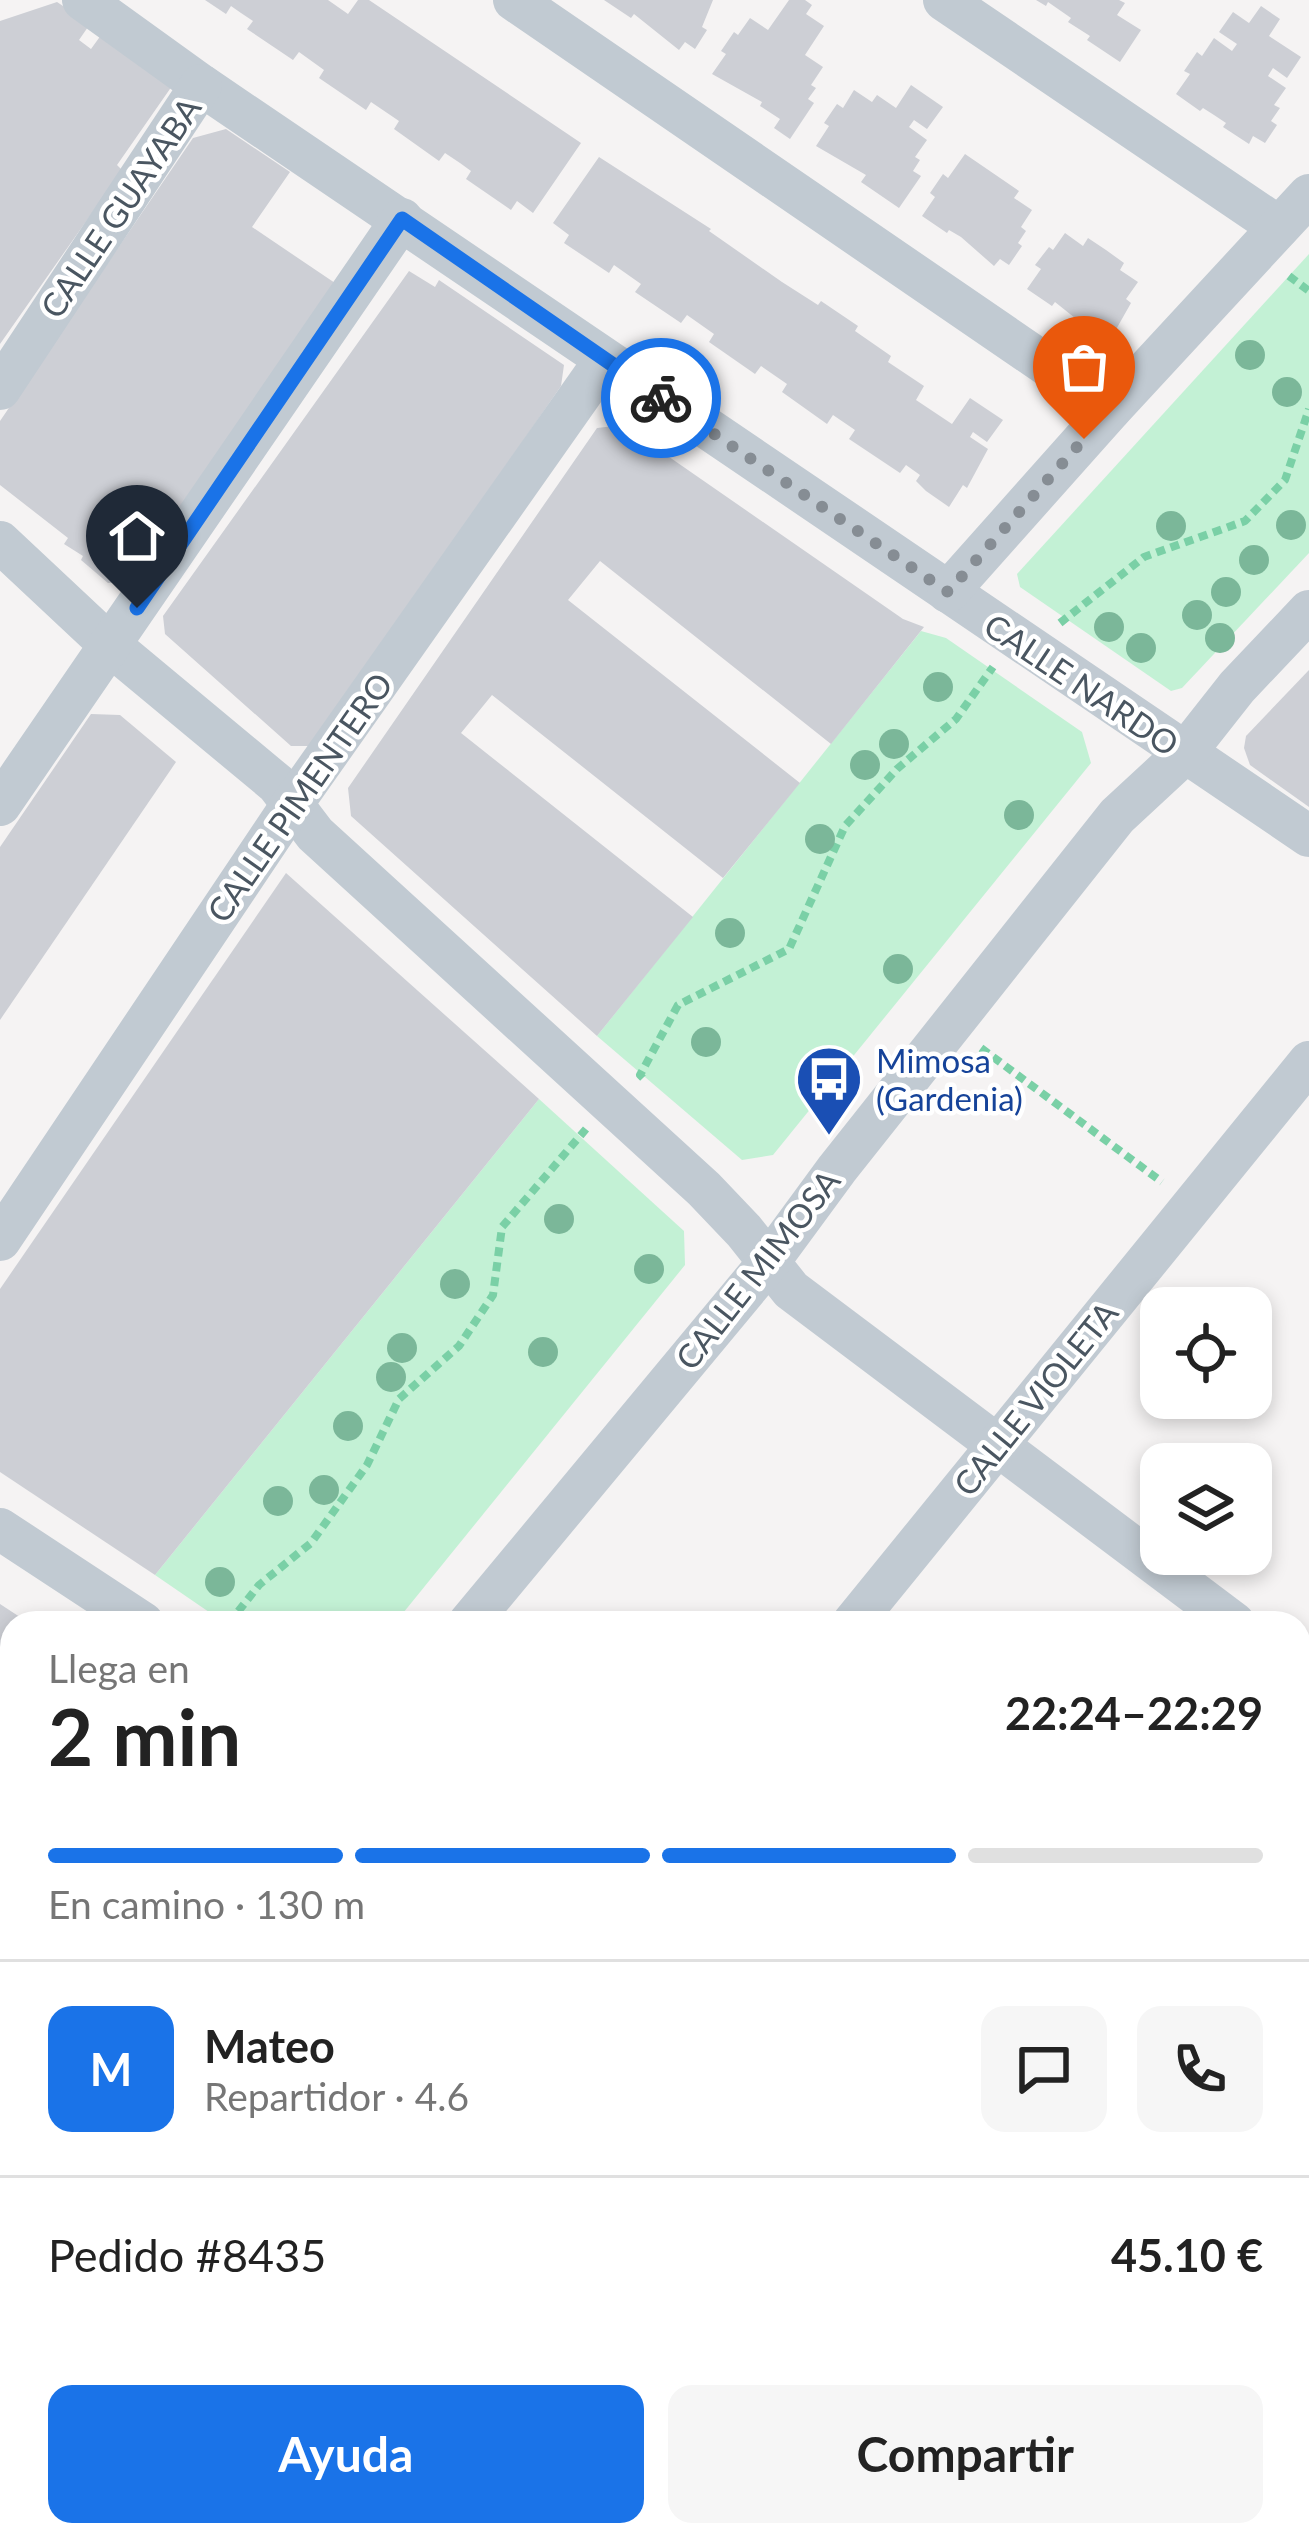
<!DOCTYPE html>
<html lang="es">
<meta charset="utf-8">
<style>
body{margin:0;font-family:Lato,sans-serif;background:#f6f6f6;color:#222;height:100vh;display:flex;flex-direction:column;font-size:45px;white-space:nowrap}
*{box-sizing:border-box;margin:0}
p{font-size:39px;color:#767676}
.icon{flex:none;width:66px;height:66px;fill:none;stroke:currentColor;stroke-width:2;stroke-linecap:round;stroke-linejoin:round}
.map{position:relative;flex:1;overflow:hidden}
.side{position:absolute;left:0px;top:1611px;width:1311px;height:936px;display:flex;flex-direction:column;background:#fff;border-radius:36px 36px 0 0;box-shadow:0 6px 18px #0003}
.side>*{flex:none}
.fabs{position:absolute;left:1140px;top:1287px;display:grid;gap:24px}
.fabs a{display:grid;place-items:center;width:132px;height:132px;border-radius:24px;background:#fff;box-shadow:0 6px 18px #0003;font-size:60px}
.pin{position:absolute;display:grid;place-items:center;width:102px;height:102px;color:#fff;margin:-123px -51px;border-radius:50% 50% 50% 0;rotate:-45deg;box-shadow:0 0 12px #0007}
.pin .icon{rotate:45deg}
.courier{position:absolute;display:grid;place-items:center;width:120px;height:120px;margin:-60px;border:9px solid #1a73e8;border-radius:50%;background:#fff;color:#222;box-shadow:0 3px 15px #0007}
.summary em{font-style:normal;font-weight:700}
.summary div{display:flex;flex-direction:column-reverse}
.summary{display:flex;align-items:center;justify-content:space-between;height:204px;padding:0 48px}
h1{font-size:78px;font-weight:700;line-height:90px}
.bar{display:grid;grid-template-columns:repeat(4,1fr);gap:18px 12px;align-content:center;height:144px;padding:0 48px}
.bar i{height:15px;border-radius:9px;background:#e0e0e0}
.bar .current{background:#1a73e8}
.bar p{grid-column:span 4}
.line{display:flex;align-items:center;gap:30px;padding:0 48px;border-top:3px solid #e0e0e0}
.line div{flex:1}
.round{display:grid;place-items:center;flex:none;width:126px;height:126px;border-radius:24px;background:#f6f6f6}
.primary-button{display:flex;gap:24px;margin-top:auto;padding:24px 48px}
.primary-button a{flex:1;height:138px;border-radius:24px;background:#1a73e8;color:#fff;font-size:48px;font-weight:700;line-height:138px;text-align:center}
.primary-button a+a{background:#f6f6f6;color:#222}
.map>svg:first-child{display:block}
.green{fill:#c3f1d5}
.building{fill:#cdcfd5}
.lines{fill:none;stroke-linecap:round;stroke-linejoin:round}
.path{stroke:#7ad0a6;stroke-width:8;stroke-dasharray:9 6;stroke-linecap:butt}
.pedestrian{stroke:#c1cad2;stroke-width:30}
.minor{stroke:#c1cad2;stroke-width:42}
.tertiary{stroke:#c1cad2;stroke-width:51}
.tree{fill:#7bb799}
.done{stroke:#868d94;stroke-width:12;stroke-dasharray:0 21.6}
.route{stroke:#1a73e8;stroke-width:15}
.labels{text-anchor:middle;dominant-baseline:central;stroke-width:9;stroke-linejoin:round;paint-order:stroke}
.street-label{font-size:33px;fill:#4a5661;stroke:#fff}
.transit-label{font-size:33px;fill:#164399;stroke:#fff;text-anchor:start}
</style>
<div class="map">
<svg width="1309" height="2547" viewBox="0 0 1309 2547">
<rect width="100%" height="100%" fill="#f5f3f3"/>
<g class="green">
<polygon points="1309,254 1309,553 1182,688 1171,691 1020,587 1017,574"/>
<polygon points="921,631 946,638 1082,732 1091,763 773,1155 742,1160 597,1036"/>
<polygon points="539,1099 684,1231 685,1265 395,1623 225,1623 155,1575"/>
<polygon points="12,1805 12,2168 0,2186 0,1824"/>
</g>
<g class="building">
<polygon points="205,0 328,0 348,14 358,0 369,0 581,143 533,213 517,201 511,210 466,179 471,171 460,163 445,153 439,161 394,129 399,121 371,102 366,110 319,78 324,70 299,52 293,60 247,29 253,21 241,13 231,6 226,14"/>
<polygon points="604,0 713,0 702,27 707,30 695,49 685,42 679,50 634,14 631,18"/>
<polygon points="789,0 805,0 812,5 806,14 824,26 805,55 823,67 811,85 816,88 808,99 814,103 790,139 774,128 780,119 760,106 762,102 712,74 726,54 721,51 734,32 738,35 750,18 768,30"/>
<polygon points="1036,0 1119,0 1125,3 1117,15 1141,30 1120,62 1087,40 1090,36 1068,22 1071,18 1048,2 1046,6"/>
<polygon points="57,2 90,24 79,40 91,49 104,31 172,86 117,165 122,170 0,344 0,21"/>
<polygon points="1261,6 1280,19 1269,36 1301,57 1287,78 1273,68 1268,76 1286,88 1274,105 1280,108 1271,121 1277,125 1265,143 1253,136 1249,144 1223,127 1226,123 1214,115 1203,108 1200,111 1176,94 1190,74 1184,71 1197,52 1202,56 1214,38 1232,51 1237,44 1219,32 1233,12 1249,23"/>
<polygon points="911,85 943,107 927,129 914,120 909,127 927,140 915,157 920,160 913,171 921,176 899,208 861,182 866,175 816,146 829,126 824,123 837,104 843,108 854,90 872,102 877,95 896,108"/>
<polygon points="226,129 290,172 252,227 335,283 133,581 108,583 81,560 83,556 64,544 68,538 0,485 0,421 193,138"/>
<polygon points="965,154 1019,191 1014,198 1032,210 1021,227 1026,231 1018,243 1022,246 1009,265 1000,259 994,266 961,237 949,230 947,233 922,216 935,197 930,193 943,174 948,178"/>
<polygon points="599,157 711,229 709,231 782,282 818,305 821,301 858,326 855,331 891,356 888,362 924,386 916,400 952,424 970,398 1003,420 987,442 973,432 970,437 988,449 967,488 963,485 949,507 926,491 916,481 920,475 906,465 900,473 849,439 855,430 833,415 827,424 782,392 787,384 761,366 755,374 709,342 714,334 687,315 681,323 635,292 641,284 614,265 609,273 564,243 569,235 553,223"/>
<polygon points="1065,233 1083,246 1088,238 1106,250 1124,263 1120,270 1138,282 1126,299 1131,303 1114,333 1106,328 1100,338 1055,302 1052,306 1027,289 1041,269 1035,265 1049,247 1053,250"/>
<polygon points="409,271 435,287 439,280 564,365 561,386 312,746 291,746 165,634 163,616"/>
<polygon points="623,425 903,619 924,627 831,744 600,561 568,600 800,783 723,878 492,695 461,733 693,917 597,1036 351,816 348,788 597,428"/>
<polygon points="1309,670 1309,807 1250,765 1244,748 1246,736"/>
<polygon points="91,714 120,715 176,762 0,1020 0,847"/>
<polygon points="286,873 539,1099 155,1575 0,1472 0,1289"/>
<polygon points="0,1604 29,1623 12,1623 12,1771 0,1790"/>
<polygon points="12,2334 12,2450 0,2441 0,2351"/>
<polygon points="1309,2476 1309,2547 1259,2547 1268,2535 1299,2535 1299,2490"/>
<polygon points="137,2535 332,2535 350,2547 154,2547"/>
<polygon points="561,2535 696,2535 688,2547 569,2547 558,2539"/>
<polygon points="794,2535 928,2535 920,2547 786,2547"/>
</g>
<g class="lines">
<g class="path">
<polyline points="1289,276 1309,291"/>
<polyline points="1060,623 1144,557 1245,521 1285,480 1309,409"/>
<polyline points="981,1048 1162,1182"/>
<polyline points="643,1078 640,1075 678,1005 789,949 845,826 897,769 956,719 993,667"/>
<polyline points="229,1623 259,1585 311,1543 367,1465 399,1399 459,1346 493,1295 502,1227 586,1129"/>
<polyline points="0,1947 12,1932"/>
</g>
<g class="pedestrian">
<polyline points="1299,2216 1309,2202"/>
<polyline points="1072,2547 1080,2535"/>
</g>
<g class="minor">
<polyline points="83,0 201,85 1309,836"/>
<polyline points="514,0 1111,409"/>
<polyline points="944,0 1279,227"/>
<polyline points="0,389 201,85"/>
<polyline points="0,542 111,646 277,784 315,834 704,1189 744,1231 791,1290 1234,1623"/>
<polyline points="948,592 1111,409 1309,195"/>
<polyline points="0,805 402,219"/>
<polyline points="0,1240 293,803 605,360"/>
<polyline points="0,1529 143,1623"/>
<polyline points="469,1623 768,1263 837,1169 1117,816 1185,753 1237,687 1309,611"/>
<polyline points="853,1623 1309,1062"/>
<polyline points="1299,1672 1309,1680"/>
<polyline points="1299,1998 1309,2005"/>
<polyline points="0,2286 12,2269"/>
<polyline points="0,2514 12,2522"/>
<polyline points="31,2535 49,2547"/>
</g>
<g class="tertiary">
<polyline points="1299,2115 1309,2100"/>
<polyline points="1299,2319 1309,2305"/>
<polyline points="1006,2547 1014,2535"/>
<polyline points="1144,2547 1152,2535"/>
</g>
</g>
<g class="tree">
<circle cx="1250" cy="355" r="15"/>
<circle cx="1287" cy="392" r="15"/>
<circle cx="1291" cy="525" r="15"/>
<circle cx="1171" cy="526" r="15"/>
<circle cx="1254" cy="560" r="15"/>
<circle cx="1226" cy="592" r="15"/>
<circle cx="1197" cy="615" r="15"/>
<circle cx="1109" cy="627" r="15"/>
<circle cx="1220" cy="638" r="15"/>
<circle cx="1141" cy="648" r="15"/>
<circle cx="938" cy="687" r="15"/>
<circle cx="894" cy="744" r="15"/>
<circle cx="865" cy="765" r="15"/>
<circle cx="1019" cy="815" r="15"/>
<circle cx="820" cy="839" r="15"/>
<circle cx="730" cy="933" r="15"/>
<circle cx="898" cy="969" r="15"/>
<circle cx="706" cy="1042" r="15"/>
<circle cx="559" cy="1219" r="15"/>
<circle cx="649" cy="1269" r="15"/>
<circle cx="455" cy="1284" r="15"/>
<circle cx="402" cy="1348" r="15"/>
<circle cx="543" cy="1352" r="15"/>
<circle cx="391" cy="1377" r="15"/>
<circle cx="348" cy="1426" r="15"/>
<circle cx="324" cy="1490" r="15"/>
<circle cx="278" cy="1501" r="15"/>
<circle cx="220" cy="1582" r="15"/>
</g>
<g class="lines">
<polyline class="done" points="661,398 948,592 1084,439"/>
<polyline class="route" points="137,608 402,219 661,398"/>
</g>
<defs>
<g id="bus-pin" transform="scale(3.45)"><path d="M0 17L-7.5 6A9.5 9.5 0 1 1 7.5 6Z" fill="#1a4fb4" stroke="#fff"/><path d="M-5-6H5V4H4V6H2V4H-2V6H-4V4H-5ZM-3.5-4V0h7V-4ZM-3.5 1.2v1.5H-2V1.2ZM2 1.2v1.5H3.5V1.2Z" fill="#fff"/></g>
</defs>
<g fill-rule="evenodd">
<use href="#bus-pin" x="829" y="1079"/>
</g>
<g class="labels">
<g class="street-label">
<text transform="translate(120 207) rotate(-56)">CALLE GUAYABA</text>
<text transform="translate(1082 684) rotate(34)">CALLE NARDO</text>
<text transform="translate(299 797) rotate(-55)">CALLE PIMENTERO</text>
<text transform="translate(757 1269) rotate(-52)">CALLE MIMOSA</text>
<text transform="translate(1035 1398) rotate(-51)">CALLE VIOLETA</text>
</g>
<g class="transit-label">
<text x="876" y="1060">Mimosa<tspan x="876" dy="38">(Gardenia)</tspan></text>
</g>
</g>
</svg>
<div class="fabs">
<a><svg class="icon" aria-label="locate" viewBox="0 0 24 24"><circle cx="12" cy="12" r="6"/><path d="M12 2v4M12 18v4M2 12h4M18 12h4"/></svg></a>
<a><svg class="icon" aria-label="layers" viewBox="0 0 24 24"><path d="M12 4l9 5-9 5-9-5zM3 14l9 5 9-5"/></svg></a>
</div>
<div class="pin" style="left:1084px;top:439px;background:#ea580c"><svg class="icon" aria-label="bag" viewBox="0 0 24 24"><path d="M5 8h14l-1 12H6zM9 8a3 3 0 0 1 6 0"/></svg></div>
<div class="pin" style="left:137px;top:608px;background:#1f2937"><svg class="icon" aria-label="home" viewBox="0 0 24 24"><path d="M3 11l9-7 9 7M6 9v11h12V9"/></svg></div>
<div class="courier" style="left:661px;top:398px"><svg class="icon" aria-label="bike" viewBox="0 0 24 24"><circle cx="6" cy="16" r="4"/><circle cx="18" cy="16" r="4"/><path d="M6 16l4-8h5l3 8M10 8l3 8H6M13 5h3"/></svg></div>
<section class="side">
<div class="summary"><div><h1>2 min</h1><p>Llega en</p></div><em>22:24–22:29</em></div>
<div class="bar"><i class="current"></i><i class="current"></i><i class="current"></i><i></i><p>En camino · 130 m</p></div>
<div class="line" style="height:216px"><b class="round" style="background:#1a73e8;color:#fff">M</b><div><b>Mateo</b><p>Repartidor · 4.6</p></div><a class="round"><svg class="icon" aria-label="chat" viewBox="0 0 24 24"><path d="M4 5h16v11H9l-5 4z"/></svg></a><a class="round"><svg class="icon" aria-label="phone" viewBox="0 0 24 24"><path d="M5 4h4l2 5-3 2q2 4 5 5l2-3 5 2v4C11 20 4 13 5 4z"/></svg></a></div>
<div class="line" style="height:156px"><div>Pedido #8435</div><b>45.10 €</b></div>
<div class="primary-button"><a>Ayuda</a><a>Compartir</a></div>
</section>
</div>
